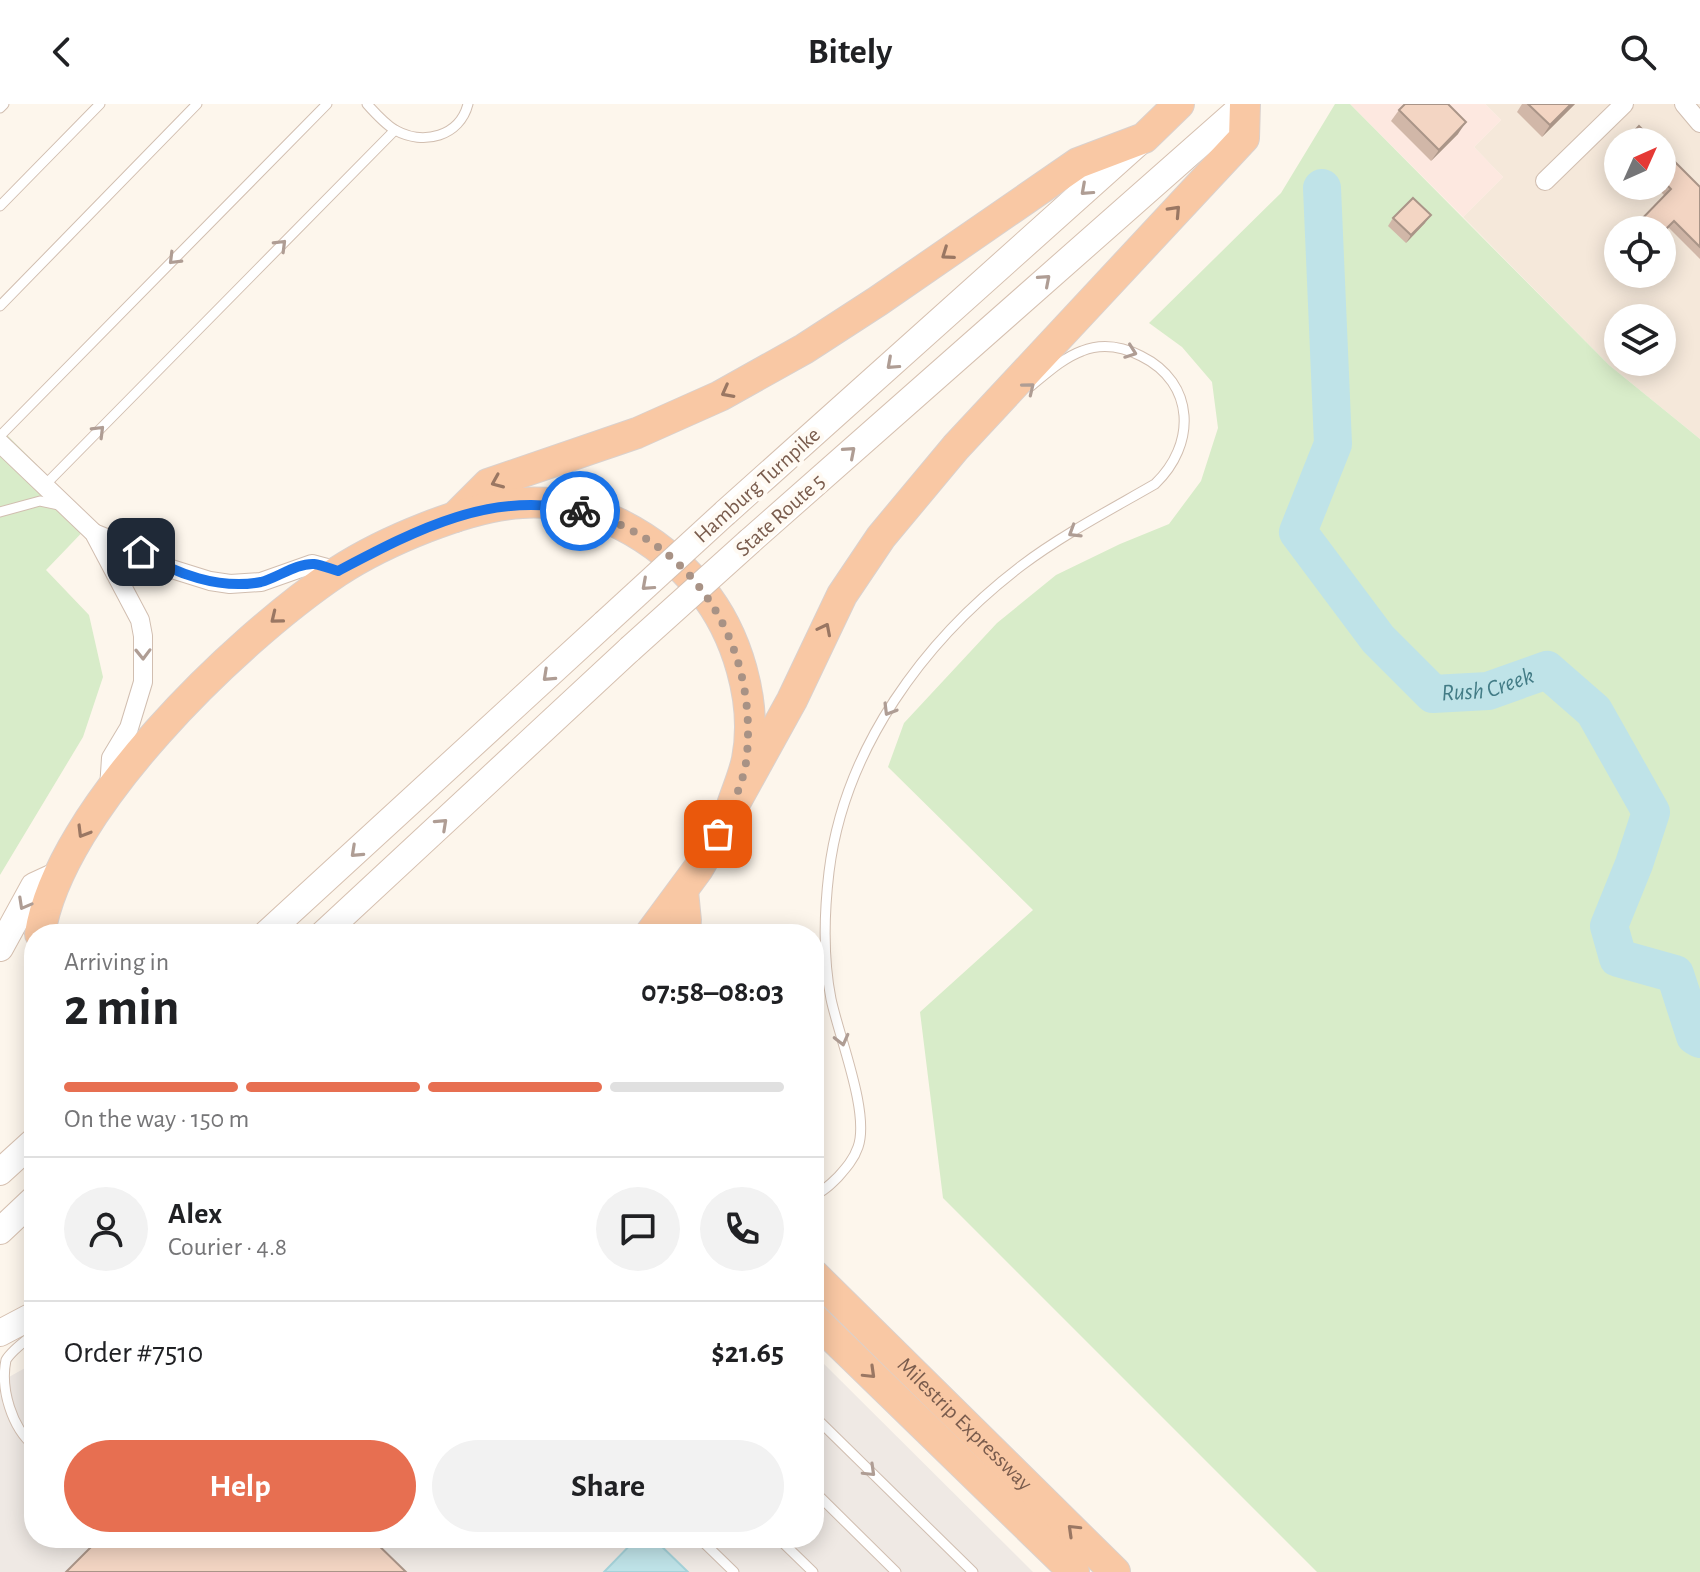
<!DOCTYPE html>
<meta charset="utf-8">
<style>
body{margin:0;font-family:"Alegreya Sans",sans-serif;background:#f2f2f2;color:#202124;height:100vh;display:flex;flex-direction:column;font-size:30px;white-space:nowrap}
*{box-sizing:border-box;margin:0}
p{font-size:26px;color:#757577}
.icon{flex:none;width:44px;height:44px;fill:none;stroke:currentColor;stroke-width:2;stroke-linecap:round;stroke-linejoin:round}
.map{position:relative;flex:1;overflow:hidden}
.panel{position:absolute;left:24px;top:820px;width:800px;height:624px;display:flex;flex-direction:column;background:#fff;border-radius:32px;box-shadow:0 4px 20px #0003}
.panel>*{flex:none}
.needle{width:52px;rotate:45deg}
.fabs{position:absolute;left:1604px;top:24px;display:grid;gap:16px}
.fabs a{display:grid;place-items:center;width:72px;height:72px;border-radius:50%;background:#fff;box-shadow:0 4px 20px #0003;font-size:40px}
.pin{position:absolute;display:grid;place-items:center;width:68px;height:68px;color:#fff;margin:-34px;border-radius:16px;box-shadow:0 4px 12px #0006}
.courier{position:absolute;display:grid;place-items:center;width:80px;height:80px;margin:-40px;border:6px solid #1a73e8;border-radius:50%;background:#fff;color:#222;box-shadow:0 2px 10px #0007}
.head em{font-style:normal;font-weight:700}
.head div{display:flex;flex-direction:column-reverse}
.head{display:flex;align-items:center;justify-content:space-between;height:136px;padding:0 40px}
h1{font-size:52px;font-weight:700;line-height:60px}
.bar{display:grid;grid-template-columns:repeat(4,1fr);gap:12px 8px;align-content:center;height:96px;padding:0 40px}
.bar i{height:10px;border-radius:6px;background:#e0e0e0}
.bar .active{background:#e76f51}
.bar p{grid-column:span 4}
.line{display:flex;align-items:center;gap:20px;padding:0 40px;border-top:2px solid #e0e0e0}
.line div{flex:1}
.round{display:grid;place-items:center;flex:none;width:84px;height:84px;border-radius:42px;background:#f2f2f2}
.cta{display:flex;gap:16px;margin-top:auto;padding:16px 40px}
.cta a{flex:1;height:92px;border-radius:48px;background:#e76f51;color:#fff;font-size:32px;font-weight:700;line-height:92px;text-align:center}
.cta a+a{background:#f2f2f2;color:#202124}
header{display:flex;justify-content:space-between;align-items:center;height:104px;padding:0 40px;background:#fff;font-size:36px;font-weight:700}
.map>svg:first-child{display:block}
.residential{fill:#f5e8da;fill-rule:evenodd}
.commercial{fill:#fde8e0}
.industrial{fill:#efe9e4}
.green{fill:#d8ecc9}
.water{fill:#bfe3e8;stroke:#a5d3da;stroke-width:2}
.lines{fill:none;stroke-linecap:round;stroke-linejoin:round}
.river{stroke:#bfe3e8;stroke-width:38}
.service-casing{stroke:#d1beb0;stroke-width:11}
.minor-casing{stroke:#d1beb0;stroke-width:20}
.secondary-casing{stroke:#d6c0b0;stroke-width:28}
.trunk-casing{stroke:#dad1cd;stroke-width:32}
.service{stroke:#fff;stroke-width:9}
.minor{stroke:#fff;stroke-width:18}
.secondary{stroke:#fff;stroke-width:26}
.trunk{stroke:#f9c8a4;stroke-width:30}
.secondary-bridge-casing{stroke:#d6c0b0;stroke-width:28;stroke-linecap:butt}
.secondary-bridge{stroke:#fff;stroke-width:26}
.wall{fill:#d1b7a8}
.shaded-wall{fill:#aa9588}
.building{fill:#f3d5c3;stroke:#aa9588;stroke-width:2}
.oneway{stroke:#af9d94}
.oneway2{stroke:#9a7763}
.done{stroke:#a89285;stroke-width:8;stroke-dasharray:0 14.4}
.route{stroke:#1a73e8;stroke-width:10}
.labels{text-anchor:middle;dominant-baseline:central;stroke-width:8;stroke-linejoin:round;paint-order:stroke}
.street-label{font-size:22px;fill:#7a5c4d;stroke:#fffaf3}
.water-label{font-size:24px;font-style:italic;fill:#437c86;stroke:#fffaf3}
</style>
<header><svg class="icon" aria-label="back" viewBox="0 0 24 24"><path d="M15 5l-7 7 7 7"/></svg>Bitely<svg class="icon" aria-label="search" viewBox="0 0 24 24"><circle cx="10" cy="10" r="6"/><path d="M15 15l6 6"/></svg></header>
<div class="map">
<svg width="1700" height="1468" viewBox="0 0 1700 1468">
<rect width="100%" height="100%" fill="#fdf6ec"/>
<path class="residential" d="M1485,0H1700V335L1609,261L1463,113L1503,73L1474,43L1501,16ZM1618,38H1662V82H1618ZM1618,126H1662V170H1618ZM1618,214H1662V258H1618Z"/>
<polygon class="commercial" points="1350,0 1485,0 1501,16 1474,43 1503,73 1463,113"/>
<polygon class="industrial" points="814,1250 1033,1468 0,1468 0,1278 34,1259 34,1434 814,1434"/>
<g class="green">
<polygon points="1335,0 1350,0 1609,261 1700,335 1700,1468 1317,1468 943,1094 920,908 1033,806 888,663 904,619 997,519 1056,471 1120,440 1169,420 1201,377 1218,324 1212,278 1182,243 1149,219 1281,89"/>
<polygon points="0,324 93,417 46,466 89,511 103,573 83,633 0,771"/>
</g>
<polygon class="water" points="637,1434 654,1435 688,1468 604,1468"/>
<g class="lines">
<path class="river" id="s1" d="M1322,84L1333,340L1298,428L1378,535L1433,590L1488,587L1547,566L1594,607L1651,708L1634,760L1609,822L1618,854L1675,870L1695,932L1700,935"/>
<g class="service-casing">
<g id="service">
<path d="M367,0C375,9 385,20 395,26C424,42 460,32 468,0"/>
<polyline points="0,4 4,0"/>
<polyline points="0,102 100,0"/>
<polyline points="0,202 197,0"/>
<polyline points="0,332 327,0"/>
<polyline points="44,382 395,26"/>
<polyline points="0,408 40,397 59,401"/>
<path d="M814,1091C823,1088 831,1080 838,1073C846,1064 854,1055 858,1043C870,1009 839,933 831,895C823,854 824,810 829,768C844,645 924,536 1021,462C1062,431 1110,406 1155,380C1196,341 1196,279 1141,252C1123,243 1102,239 1082,247C1063,254 1047,269 1031,282"/>
<path d="M34,1230C25,1237 12,1246 6,1256C0,1285 12,1324 34,1342"/>
<polyline points="814,1312 973,1468"/>
<polyline points="814,1387 896,1468"/>
<polyline points="699,1434 734,1468"/>
<polyline points="778,1434 813,1468"/>
</g>
</g>
<g class="minor-casing">
<g id="minor">
<polyline points="1684,0 1700,19"/>
<polyline points="1545,77 1624,0"/>
<polyline points="0,339 94,429 140,516 143,532 143,578 129,624 111,654 109,685"/>
<polyline points="94,429 141,448 162,462 210,477 230,480 261,478 312,460 338,467"/>
</g>
</g>
<g class="secondary-casing">
<g id="secondary">
<polyline points="725,409 1138,39"/>
<polyline points="750,437 1244,1"/>
<polyline points="266,830 605,519"/>
<polyline points="323,830 630,545"/>
<polyline points="0,844 34,782 60,770"/>
<polyline points="0,1068 34,1037"/>
<polyline points="0,1127 34,1095"/>
<polyline points="0,1229 34,1211"/>
</g>
</g>
<g class="trunk-casing">
<g id="trunk">
<polyline points="455,413 488,380 637,329 720,292 804,245 878,197 1078,59 1144,34 1179,0"/>
<path d="M40,830C59,706 236,536 337,468C383,438 467,402 522,399C591,394 659,434 701,485C737,529 758,598 747,655C744,670 737,686 732,701"/>
<polyline points="650,830 698,765 718,730 792,596 842,491 881,433 956,343 1244,34 1245,0"/>
<polyline points="679,830 686,817 683,787"/>
<path id="s2" d="M814,1171L1115,1468"/>
<polyline points="814,1215 1074,1468"/>
</g>
</g>
<use href="#service" class="service"/>
<use href="#minor" class="minor"/>
<use href="#secondary" class="secondary"/>
<use href="#trunk" class="trunk"/>
<g class="secondary-bridge-casing">
<g id="secondary-bridge">
<polyline points="605,519 725,409"/>
<polyline points="630,545 750,437"/>
</g>
</g>
<use href="#secondary-bridge" class="secondary-bridge"/>
</g>
<g class="wall">
<polygon points="1522,0 1575,0 1542,33 1517,8"/>
<polygon points="1399,6 1458,30 1431,57 1391,17"/>
<polygon points="1662,45 1700,83 1700,155 1669,124 1662,126 1631,126 1665,92 1655,82 1662,82"/>
<polygon points="1393,114 1425,119 1406,139 1388,122"/>
</g>
<g class="shaded-wall">
<polygon points="1571,0 1575,0 1542,33 1550,21"/>
<polygon points="1466,18 1458,30 1431,57 1439,46"/>
<polygon points="1431,111 1425,119 1406,139 1411,131"/>
</g>
<g class="building">
<polygon points="1405,0 1448,0 1466,18 1439,46 1399,6"/>
<polygon points="1528,0 1571,0 1550,21"/>
<polygon points="1639,22 1655,38 1624,38"/>
<polygon points="1662,45 1700,83 1700,143 1674,117 1662,129 1662,126 1635,126 1633,124 1671,85 1662,76"/>
<polygon points="1413,94 1431,111 1411,131 1393,114"/>
<polygon points="100,1434 371,1434 406,1468 66,1468"/>
</g>
<defs><path id="oneway-chevron" d="M-2-3.5L2.5 0L-2 3.5" fill="none" stroke-width="1.6" stroke-linecap="round" stroke-linejoin="round" transform="scale(2)"/></defs>
<g class="oneway">
<use href="#oneway-chevron" transform="translate(1086 86) rotate(138)"/>
<use href="#oneway-chevron" transform="translate(281 141) rotate(-45)"/>
<use href="#oneway-chevron" transform="translate(174 155) rotate(135)"/>
<use href="#oneway-chevron" transform="translate(1045 176) rotate(-41)"/>
<use href="#oneway-chevron" transform="translate(1131 248) rotate(20)"/>
<use href="#oneway-chevron" transform="translate(892 260) rotate(138)"/>
<use href="#oneway-chevron" transform="translate(1029 284) rotate(-39)"/>
<use href="#oneway-chevron" transform="translate(99 327) rotate(-45)"/>
<use href="#oneway-chevron" transform="translate(850 348) rotate(-41)"/>
<use href="#oneway-chevron" transform="translate(1074 428) rotate(148)"/>
<use href="#oneway-chevron" transform="translate(647 481) rotate(138)"/>
<use href="#oneway-chevron" transform="translate(143 550) rotate(89)"/>
<use href="#oneway-chevron" transform="translate(548 572) rotate(137)"/>
<use href="#oneway-chevron" transform="translate(889 606) rotate(121)"/>
<use href="#oneway-chevron" transform="translate(442 720) rotate(-43)"/>
<use href="#oneway-chevron" transform="translate(356 748) rotate(137)"/>
<use href="#oneway-chevron" transform="translate(24 800) rotate(119)"/>
<use href="#oneway-chevron" transform="translate(842 936) rotate(76)"/>
<use href="#oneway-chevron" transform="translate(870 1367) rotate(44)"/>
</g>
<g class="oneway2">
<use href="#oneway-chevron" transform="translate(1175 107) rotate(-47)"/>
<use href="#oneway-chevron" transform="translate(947 150) rotate(145)"/>
<use href="#oneway-chevron" transform="translate(727 288) rotate(152)"/>
<use href="#oneway-chevron" transform="translate(497 378) rotate(157)"/>
<use href="#oneway-chevron" transform="translate(276 514) rotate(141)"/>
<use href="#oneway-chevron" transform="translate(825 525) rotate(-63)"/>
<use href="#oneway-chevron" transform="translate(83 728) rotate(121)"/>
<use href="#oneway-chevron" transform="translate(870 1269) rotate(44)"/>
<use href="#oneway-chevron" transform="translate(1073 1426) rotate(-136)"/>
</g>
<g class="lines">
<path class="done" d="M580,407C692,434 757,538 747,650C745,678 730,706 718,730"/>
<path class="route" d="M141,448C175,470 220,486 261,478C277,474 297,459 314,460C322,461 331,465 338,467C414,427 492,385 580,407"/>
</g>
<g class="labels">
<g class="street-label">
<text transform="translate(757 381) rotate(-42)">Hamburg Turnpike</text>
<text transform="translate(780 411) rotate(-42)">State Route 5</text>
<text stroke="none"><textPath href="#s2" startOffset="212">Milestrip Expressway</textPath></text>
</g>
<g class="water-label">
<text stroke="none"><textPath href="#s1" startOffset="618">Rush Creek</textPath></text>
</g>
</g>
</svg>
<div class="fabs">
<a><svg class="needle" viewBox="-14 -14 28 28"><path d="M0-13l5 13h-10z" fill="#e53935"/><path d="M0 13l5-13h-10z" fill="#757577"/></svg></a>
<a><svg class="icon" aria-label="locate" viewBox="0 0 24 24"><circle cx="12" cy="12" r="6"/><path d="M12 2v4M12 18v4M2 12h4M18 12h4"/></svg></a>
<a><svg class="icon" aria-label="layers" viewBox="0 0 24 24"><path d="M12 4l9 5-9 5-9-5zM3 14l9 5 9-5"/></svg></a>
</div>
<div class="pin" style="left:718px;top:730px;background:#ea580c"><svg class="icon" aria-label="bag" viewBox="0 0 24 24"><path d="M5 8h14l-1 12H6zM9 8a3 3 0 0 1 6 0"/></svg></div>
<div class="pin" style="left:141px;top:448px;background:#1f2937"><svg class="icon" aria-label="home" viewBox="0 0 24 24"><path d="M3 11l9-7 9 7M6 9v11h12V9"/></svg></div>
<div class="courier" style="left:580px;top:407px"><svg class="icon" aria-label="bike" viewBox="0 0 24 24"><circle cx="6" cy="16" r="4"/><circle cx="18" cy="16" r="4"/><path d="M6 16l4-8h5l3 8M10 8l3 8H6M13 5h3"/></svg></div>
<section class="panel">
<div class="head"><div><h1>2 min</h1><p>Arriving in</p></div><em>07:58–08:03</em></div>
<div class="bar"><i class="active"></i><i class="active"></i><i class="active"></i><i></i><p>On the way · 150 m</p></div>
<div class="line" style="height:144px"><a class="round"><svg class="icon" aria-label="person" viewBox="0 0 24 24"><circle cx="12" cy="8" r="4"/><path d="M4 21q1-7 8-7t8 7"/></svg></a><div><b>Alex</b><p>Courier · 4.8</p></div><a class="round"><svg class="icon" aria-label="chat" viewBox="0 0 24 24"><path d="M4 5h16v11H9l-5 4z"/></svg></a><a class="round"><svg class="icon" aria-label="phone" viewBox="0 0 24 24"><path d="M5 4h4l2 5-3 2q2 4 5 5l2-3 5 2v4C11 20 4 13 5 4z"/></svg></a></div>
<div class="line" style="height:104px"><div>Order #7510</div><b>$21.65</b></div>
<div class="cta"><a>Help</a><a>Share</a></div>
</section>
</div>
